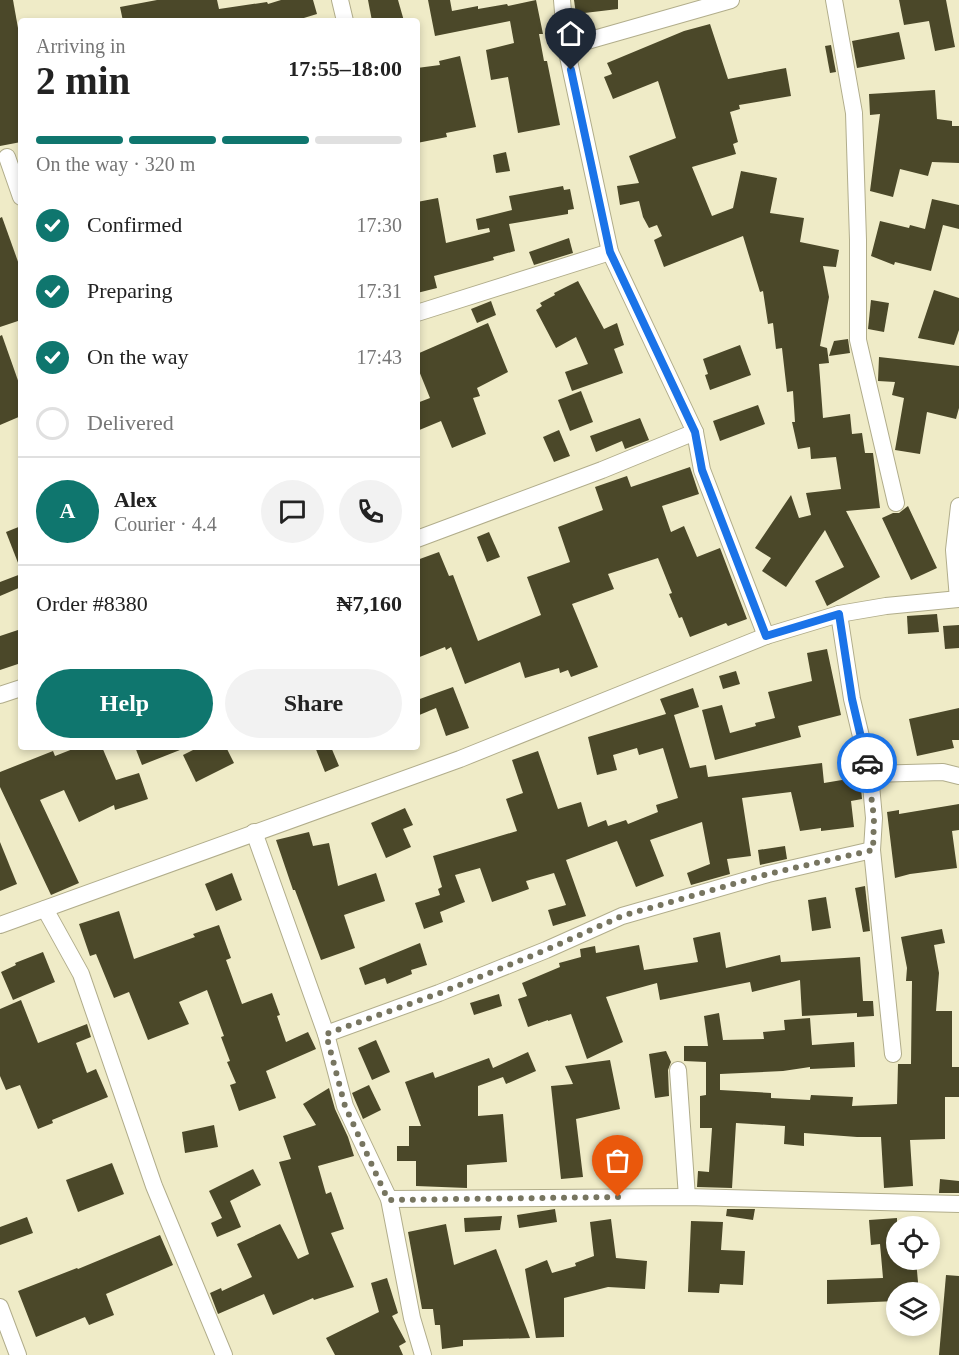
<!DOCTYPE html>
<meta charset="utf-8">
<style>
body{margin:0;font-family:Georgia,serif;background:#f2f2f2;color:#222;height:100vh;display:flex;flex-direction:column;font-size:22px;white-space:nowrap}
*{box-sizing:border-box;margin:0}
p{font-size:20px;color:#767676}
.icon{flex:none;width:33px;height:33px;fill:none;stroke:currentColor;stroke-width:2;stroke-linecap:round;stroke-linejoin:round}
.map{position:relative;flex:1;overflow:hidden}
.details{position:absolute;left:18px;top:18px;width:402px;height:732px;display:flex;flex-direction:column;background:#fff;border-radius:6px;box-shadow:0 3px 9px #0003}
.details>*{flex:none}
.fabs{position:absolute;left:886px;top:1216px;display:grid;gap:12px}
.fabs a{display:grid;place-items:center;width:54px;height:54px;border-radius:50%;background:#fff;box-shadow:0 3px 9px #0003;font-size:30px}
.pin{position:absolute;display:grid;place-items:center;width:51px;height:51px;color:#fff;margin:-62px -26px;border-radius:50% 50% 50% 0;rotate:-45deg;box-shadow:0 0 6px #0007}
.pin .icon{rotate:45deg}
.courier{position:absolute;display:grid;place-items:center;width:60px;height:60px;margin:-30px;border:4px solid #1a73e8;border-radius:50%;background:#fff;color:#222;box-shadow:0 2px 8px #0007}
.headline em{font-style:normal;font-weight:600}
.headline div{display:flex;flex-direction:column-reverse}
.headline{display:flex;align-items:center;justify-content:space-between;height:102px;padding:0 18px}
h1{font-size:39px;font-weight:600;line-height:45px}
.bar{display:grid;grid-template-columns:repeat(4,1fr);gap:9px 6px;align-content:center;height:72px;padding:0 18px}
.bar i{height:8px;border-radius:4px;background:#e0e0e0}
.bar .on{background:#0f766e}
.bar p{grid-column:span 4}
.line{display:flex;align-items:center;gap:15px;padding:0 18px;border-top:2px solid #e0e0e0}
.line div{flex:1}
.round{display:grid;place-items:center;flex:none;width:63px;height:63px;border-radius:32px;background:#f2f2f2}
ol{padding:0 18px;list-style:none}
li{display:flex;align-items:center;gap:18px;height:66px}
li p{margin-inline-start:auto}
li .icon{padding:6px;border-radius:50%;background:#0f766e;color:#fff;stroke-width:4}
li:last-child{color:#767676}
li i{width:33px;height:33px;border:3px solid #e0e0e0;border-radius:50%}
.button{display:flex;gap:12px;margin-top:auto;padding:12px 18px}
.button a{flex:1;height:69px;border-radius:36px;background:#0f766e;color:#fff;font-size:24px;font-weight:600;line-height:69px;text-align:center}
.button a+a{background:#f2f2f2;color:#222}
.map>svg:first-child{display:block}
.building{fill:#4b4829}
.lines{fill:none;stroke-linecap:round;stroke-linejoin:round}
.minor-casing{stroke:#b1ad8b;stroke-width:18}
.minor{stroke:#fff;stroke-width:16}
.done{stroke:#777560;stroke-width:6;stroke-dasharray:0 10.8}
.route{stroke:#1a73e8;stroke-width:8}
</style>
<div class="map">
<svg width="959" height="1355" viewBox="0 0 959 1355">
<rect width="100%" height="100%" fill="#efebc7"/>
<g class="building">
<polygon points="0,0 13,0 21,45 21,142 0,146"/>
<polygon points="157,0 217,0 219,9 267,2 268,4 281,0 313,0 317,14 294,21 123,21 120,7"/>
<polygon points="368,0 398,0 404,21 372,21"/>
<polygon points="428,0 450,0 452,11 478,6 478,9 507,4 508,6 536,0 543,34 539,34 544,61 547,61 560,125 518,133 508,77 491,80 486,50 514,43 510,21 435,36"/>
<polygon points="574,0 618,0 618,9 576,14"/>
<polygon points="899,0 946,0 955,47 935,51 929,21 904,25"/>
<polygon points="710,24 728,79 786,68 791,96 739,105 740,109 730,112 738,142 733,144 736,154 692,167 712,216 733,208 741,171 777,178 770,213 804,218 800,242 839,250 836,267 823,266 829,297 820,346 827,348 829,363 819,364 823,418 850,414 852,434 862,433 865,453 873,453 880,508 846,511 880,577 827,606 815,581 844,567 825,530 786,587 762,571 771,558 755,548 791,495 799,518 811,515 806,493 841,489 836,457 811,459 810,447 798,449 792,422 795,422 793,391 787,392 782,348 776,349 773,323 768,324 763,291 760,292 743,236 664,267 654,240 662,236 657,225 649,228 643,217 639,201 620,205 617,186 639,183 629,156 676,138 658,81 613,99 604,77 612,74 607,63 684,31"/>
<polygon points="899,32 905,59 857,68 852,41"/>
<polygon points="831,45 836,72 830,73 825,46"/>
<polygon points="460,56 476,127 446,133 447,137 417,143 417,68 440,65 439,61"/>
<polygon points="935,90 937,119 952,121 952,126 959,126 959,163 932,162 928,176 900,169 893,197 870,191 880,114 870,115 869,94"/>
<polygon points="506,152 510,171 496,173 493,155"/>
<polygon points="563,186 564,190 570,189 574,209 568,210 568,214 509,224 515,251 493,257 494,260 434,276 437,288 417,293 417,202 438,198 446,243 490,232 489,228 478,230 476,219 512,210 509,196"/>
<polygon points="932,199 959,205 959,229 943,225 931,271 895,262 894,265 871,256 880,221 909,228 910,225 925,229"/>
<polygon points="2,217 21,270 21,320 0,327 0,218"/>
<polygon points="569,238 573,253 534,265 529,252"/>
<polygon points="578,281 604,329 617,323 624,345 614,349 623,373 572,391 565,372 588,364 576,337 556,348 536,310 542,306 540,303 555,295 554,293"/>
<polygon points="934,290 959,298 959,330 954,345 918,338"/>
<polygon points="871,300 889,303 884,332 868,329"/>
<polygon points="491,301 496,315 477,323 471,309"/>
<polygon points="488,323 508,372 477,388 480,396 473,398 486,434 452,448 441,421 417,431 417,403 430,398 417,366 417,354"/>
<polygon points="2,335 21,389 21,416 0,425 0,336"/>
<polygon points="848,339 850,353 829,356 834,341"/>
<polygon points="740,345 751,375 710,390 705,375 708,374 703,359"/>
<polygon points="879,357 959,366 959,408 956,419 927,412 920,454 895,450 904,398 892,395 895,382 878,381"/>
<polygon points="581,391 593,422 570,431 558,400"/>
<polygon points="758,405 765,424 720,441 713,421"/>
<polygon points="640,418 649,440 625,449 622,441 596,452 590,436"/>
<polygon points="559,430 570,456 554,462 543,437"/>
<polygon points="690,467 699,494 662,506 671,532 684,526 697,557 720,548 747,619 728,626 726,623 690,637 682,617 679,618 669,594 672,593 658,558 608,574 614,589 572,604 598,667 571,677 568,670 560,673 559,668 525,678 520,662 465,684 451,647 446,650 445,647 417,658 417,560 439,552 449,576 453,575 478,641 541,615 527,577 570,562 558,527 603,510 595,487 627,476 631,487"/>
<polygon points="908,506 937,568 911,580 882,518 893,513 899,513"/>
<polygon points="21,526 21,568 20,568 6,532"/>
<polygon points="489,532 500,557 487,562 477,537"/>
<polygon points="21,574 21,587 0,596 0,582"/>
<polygon points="937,614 939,632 908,634 907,616"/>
<polygon points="959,625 959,648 945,649 943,626"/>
<polygon points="21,629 21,663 0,670 0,636"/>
<polygon points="827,649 841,715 798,726 801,737 715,760 702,710 722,705 730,733 756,726 755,723 775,718 768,692 812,681 807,653"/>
<polygon points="736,671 740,684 723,689 719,676"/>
<polygon points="453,687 469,728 446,736 436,708 417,716 417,700"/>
<polygon points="693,688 699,707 674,715 690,768 706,765 708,777 822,763 824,783 860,777 862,799 851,801 854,827 821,831 821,828 800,831 791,792 742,798 751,856 727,859 730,874 691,885 687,873 710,864 702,822 650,840 664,876 636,887 617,841 566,860 586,916 553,926 548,910 566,905 554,873 526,881 529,889 492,902 480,868 455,875 465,902 440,912 443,922 424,929 415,903 440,895 438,889 442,887 433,856 517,831 506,799 523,793 512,760 538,751 558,809 581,802 588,827 606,820 608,826 626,820 628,824 658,812 656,805 678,798 663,748 639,755 637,748 613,755 617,770 597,775 588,737 666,714 660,699"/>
<polygon points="959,708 959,740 952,740 954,748 917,756 909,719"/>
<polygon points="78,747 102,747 116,780 139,773 148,799 115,810 114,805 79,822 64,790 40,800 79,883 51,895 0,787 0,772 53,751 55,756"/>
<polygon points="135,747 185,747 185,748 142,765"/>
<polygon points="199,747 226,747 234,763 196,782 183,755"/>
<polygon points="315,747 331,747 339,766 325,772"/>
<polygon points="959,804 959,830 952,831 957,868 910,874 895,878 887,812 899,810 899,814"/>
<polygon points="405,808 413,825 403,829 411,847 386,858 371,823"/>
<polygon points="309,832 313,846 329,843 338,886 376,873 385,901 344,915 355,948 321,960 295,890 293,890 276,840"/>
<polygon points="0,842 17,884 0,891"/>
<polygon points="785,846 787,859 760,865 758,850"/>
<polygon points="232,873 242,900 216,911 205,884"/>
<polygon points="865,886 870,931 863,932 855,888"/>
<polygon points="826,897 831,928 812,931 808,900"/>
<polygon points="119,911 134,959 195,937 193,934 219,925 231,958 226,960 242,1004 272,993 280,1015 277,1016 286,1042 308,1032 316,1049 266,1071 276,1098 239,1111 230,1085 236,1083 227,1062 230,1061 221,1037 224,1036 207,990 179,1002 189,1024 148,1040 129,992 114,998 96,954 90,956 79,924"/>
<polygon points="942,929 945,943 934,945 939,973 936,1011 952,1011 952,1067 959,1067 959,1097 945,1097 945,1139 910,1140 913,1186 884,1188 881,1137 857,1137 804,1133 804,1146 784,1144 785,1126 736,1123 732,1188 697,1187 698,1171 709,1172 712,1128 700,1128 700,1096 706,1095 706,1062 684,1061 684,1046 708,1046 704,1016 719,1013 723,1040 764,1039 763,1032 785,1030 784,1020 810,1018 812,1045 854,1042 855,1067 810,1069 810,1067 783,1071 720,1074 720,1090 771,1093 771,1098 810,1100 811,1095 853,1097 852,1106 897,1104 898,1064 911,1064 912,981 906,981 907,968 901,937"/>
<polygon points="720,932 726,968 780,955 781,962 860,957 863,1001 873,1001 874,1016 857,1017 857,1013 802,1016 800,980 752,992 750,982 660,1000 657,983 606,997 623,1042 587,1059 571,1014 548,1021 548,1020 528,1027 518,999 527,996 522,983 560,967 559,963 581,957 580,949 595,946 596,953 639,945 644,970 698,962 693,938"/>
<polygon points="420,943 427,965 411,970 412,974 387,984 385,978 365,985 359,968"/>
<polygon points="43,952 55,982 13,1000 1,972 16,965 15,963"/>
<polygon points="499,994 502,1006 474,1015 470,1003"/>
<polygon points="21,1000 38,1043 87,1024 91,1037 76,1043 87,1073 96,1069 108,1097 52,1120 53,1123 38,1129 20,1085 6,1090 0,1076 0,1009"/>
<polygon points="376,1040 390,1072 372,1080 358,1048"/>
<polygon points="666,1051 671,1062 668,1070 669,1096 655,1098 649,1054"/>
<polygon points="528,1052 536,1071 506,1084 503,1077 478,1086 478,1116 503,1114 507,1162 467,1165 467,1188 416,1186 416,1161 397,1161 397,1146 409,1146 409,1126 421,1126 405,1082 433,1072 435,1078 489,1058 493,1068"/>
<polygon points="610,1060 620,1109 576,1119 583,1177 561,1179 551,1086 573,1084 565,1066"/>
<polygon points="369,1085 381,1110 363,1119 352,1093"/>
<polygon points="329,1088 335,1109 348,1137 354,1156 318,1166 326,1194 331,1192 344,1229 331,1233 354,1287 314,1300 313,1298 273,1315 264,1294 218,1314 210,1293 221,1288 222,1291 252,1277 237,1244 280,1224 298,1259 309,1254 279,1162 291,1159 283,1136 316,1125 303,1104"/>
<polygon points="214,1125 218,1147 185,1153 182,1132"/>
<polygon points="112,1163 124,1194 78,1212 66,1180"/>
<polygon points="253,1169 261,1185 230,1201 241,1227 217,1237 211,1223 222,1218 209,1191"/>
<polygon points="940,1179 959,1181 959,1193 939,1193"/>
<polygon points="555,1209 557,1222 519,1228 517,1215"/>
<polygon points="727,1209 755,1209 753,1220 726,1216"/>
<polygon points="502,1216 500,1230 465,1232 464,1218"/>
<polygon points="27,1217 33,1233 0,1245 0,1227"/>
<polygon points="897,1218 897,1260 916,1260 919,1293 897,1293 897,1301 827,1304 827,1280 883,1278 880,1244 871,1245 869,1220"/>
<polygon points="611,1219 616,1258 647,1261 645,1289 608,1287 564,1298 564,1337 536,1338 525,1269 547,1260 552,1273 576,1266 575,1263 594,1256 590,1222"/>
<polygon points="691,1221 723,1222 721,1250 745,1251 743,1285 720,1284 719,1293 688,1292"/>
<polygon points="446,1224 454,1265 496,1249 530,1338 463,1340 463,1346 442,1349 440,1325 435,1325 433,1309 422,1309 408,1232"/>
<polygon points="160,1235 173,1265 106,1294 114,1315 89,1325 85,1317 36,1337 18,1291 77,1268 78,1269"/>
<polygon points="946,1275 959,1276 959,1355 939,1355"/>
<polygon points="387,1278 398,1313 392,1316 406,1342 399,1346 403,1355 335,1355 326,1338 379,1312 371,1283"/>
</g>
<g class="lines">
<g class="minor-casing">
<g id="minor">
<polyline points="340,0 345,21"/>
<polyline points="562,0 566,47 610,252 695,432 702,470 766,636"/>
<polyline points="834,0 854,113 858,240 858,340 896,503"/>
<polyline points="566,47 731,0"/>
<polyline points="7,157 21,197"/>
<polyline points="417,313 610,252"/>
<polyline points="417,539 602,470 695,432"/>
<polyline points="958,599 954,550 959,506"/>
<polyline points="839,614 852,699 870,774 874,818 872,850 893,1054"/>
<polyline points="0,695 21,688"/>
<polyline points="870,774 943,772 959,776"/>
<polyline points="254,832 326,1034 345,1106 389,1199 412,1318 423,1355"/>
<polyline points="45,909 81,974 154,1186 224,1355"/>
<polyline points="0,925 460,759 766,636 839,614 886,606 959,599"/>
<polyline points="326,1034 439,993 546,950 622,916 768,874 872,850"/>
<polyline points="678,1070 687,1197"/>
<polyline points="389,1199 687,1197 959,1204"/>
<polyline points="0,1307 18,1355"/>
</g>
</g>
<use href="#minor" class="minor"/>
</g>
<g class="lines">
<polyline class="done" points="618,1197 388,1200 345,1106 326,1034 440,993 546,950 622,916 768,874 873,850 874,818 867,763"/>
<polyline class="route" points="571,70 610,252 695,432 702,470 766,636 839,614 852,699 867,763"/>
</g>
</svg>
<div class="fabs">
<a><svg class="icon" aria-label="locate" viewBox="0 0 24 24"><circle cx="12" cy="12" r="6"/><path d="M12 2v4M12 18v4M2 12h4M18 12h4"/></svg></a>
<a><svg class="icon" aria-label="layers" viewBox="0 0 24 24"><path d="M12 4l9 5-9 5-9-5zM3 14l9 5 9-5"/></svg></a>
</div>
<div class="pin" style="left:618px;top:1197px;background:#ea580c"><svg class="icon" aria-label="bag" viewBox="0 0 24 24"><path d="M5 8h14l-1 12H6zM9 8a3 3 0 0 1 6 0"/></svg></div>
<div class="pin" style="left:571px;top:70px;background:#1f2937"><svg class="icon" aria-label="home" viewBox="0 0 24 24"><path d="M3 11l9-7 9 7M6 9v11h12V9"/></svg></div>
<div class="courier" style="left:867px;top:763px"><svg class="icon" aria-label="car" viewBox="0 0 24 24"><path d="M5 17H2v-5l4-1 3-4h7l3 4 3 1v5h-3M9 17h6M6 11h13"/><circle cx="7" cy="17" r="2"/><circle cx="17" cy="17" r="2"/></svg></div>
<section class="details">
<div class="headline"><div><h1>2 min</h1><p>Arriving in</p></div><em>17:55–18:00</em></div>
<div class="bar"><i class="on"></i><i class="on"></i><i class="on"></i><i></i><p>On the way · 320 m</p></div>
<ol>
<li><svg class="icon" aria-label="check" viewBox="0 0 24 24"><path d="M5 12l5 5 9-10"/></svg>Confirmed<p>17:30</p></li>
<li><svg class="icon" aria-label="check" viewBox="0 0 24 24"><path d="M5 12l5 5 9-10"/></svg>Preparing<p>17:31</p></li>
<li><svg class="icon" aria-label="check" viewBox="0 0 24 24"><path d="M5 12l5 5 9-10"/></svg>On the way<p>17:43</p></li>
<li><i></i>Delivered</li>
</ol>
<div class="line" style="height:108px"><b class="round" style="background:#0f766e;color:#fff">A</b><div><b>Alex</b><p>Courier · 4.4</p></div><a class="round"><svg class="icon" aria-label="chat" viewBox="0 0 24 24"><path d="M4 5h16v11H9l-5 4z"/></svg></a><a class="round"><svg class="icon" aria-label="phone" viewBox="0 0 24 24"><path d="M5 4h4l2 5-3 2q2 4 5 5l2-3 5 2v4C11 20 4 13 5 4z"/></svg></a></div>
<div class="line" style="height:78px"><div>Order #8380</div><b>₦7,160</b></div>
<div class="button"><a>Help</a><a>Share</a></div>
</section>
</div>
